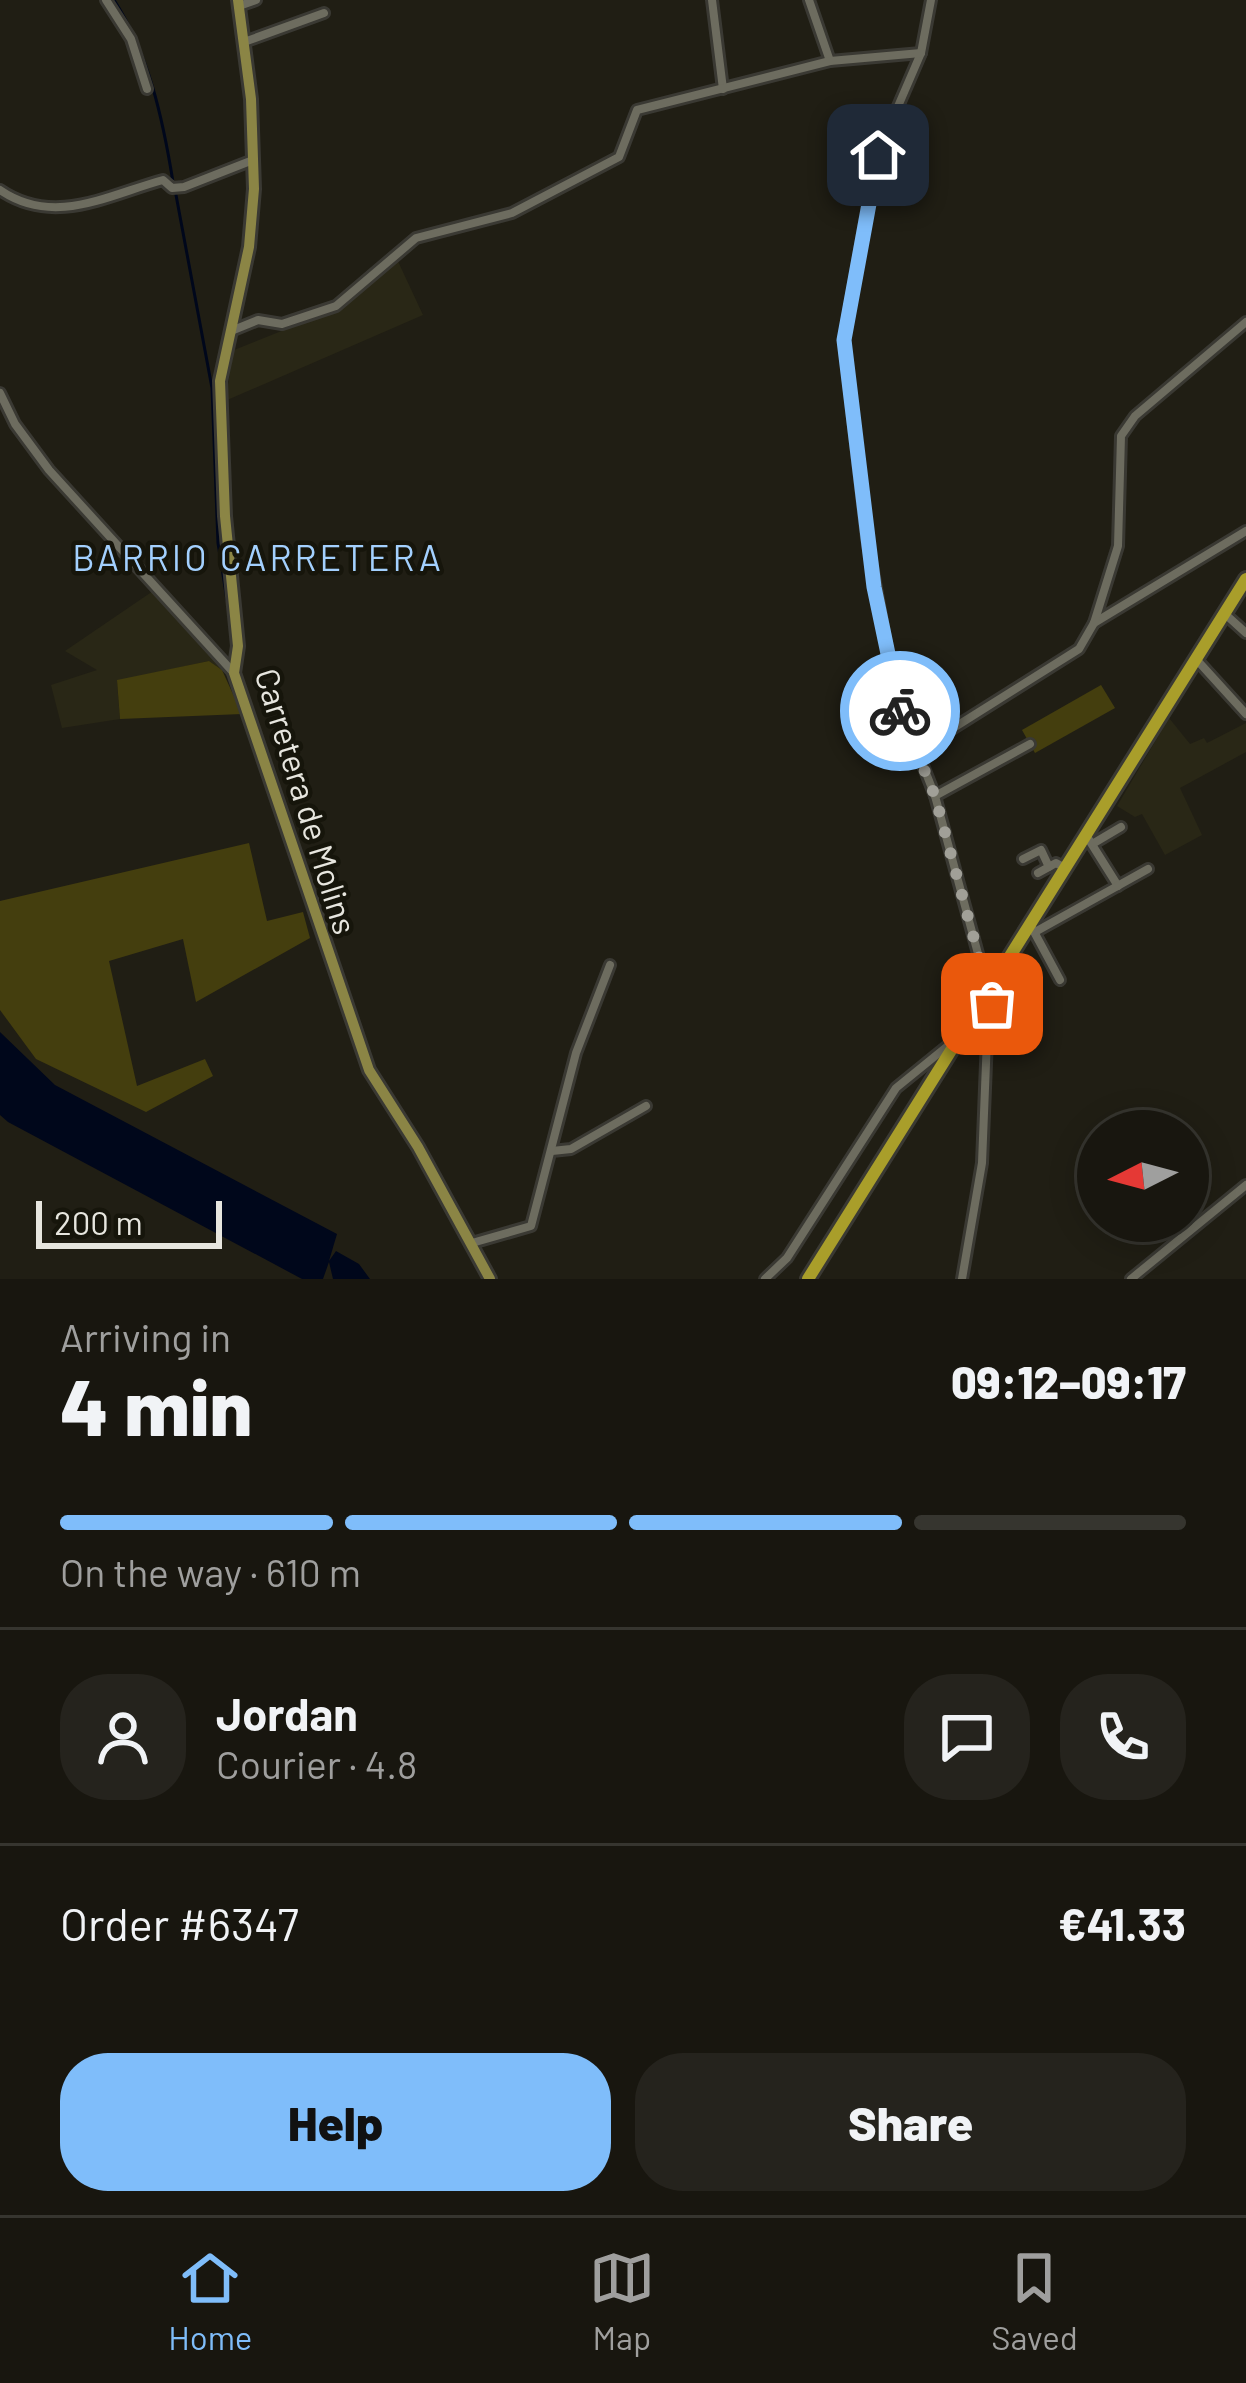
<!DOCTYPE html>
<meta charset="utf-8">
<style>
body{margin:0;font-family:Barlow,sans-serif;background:#25231d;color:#f1f3f6;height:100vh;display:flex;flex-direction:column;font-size:45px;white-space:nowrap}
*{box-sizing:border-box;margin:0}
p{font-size:39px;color:#9f9f9e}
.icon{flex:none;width:66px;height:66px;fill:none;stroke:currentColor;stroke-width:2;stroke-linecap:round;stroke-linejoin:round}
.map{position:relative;height:1279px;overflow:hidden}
.drawer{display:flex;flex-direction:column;background:#18160f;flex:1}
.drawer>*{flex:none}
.needle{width:78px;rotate:264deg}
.tools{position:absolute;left:1077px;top:1110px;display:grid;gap:24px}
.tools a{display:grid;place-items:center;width:132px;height:132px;border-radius:50%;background:#18160f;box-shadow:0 6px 30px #0003,0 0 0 3px #36352f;font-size:60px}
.scale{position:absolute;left:36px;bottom:30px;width:186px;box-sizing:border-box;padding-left:12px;border:6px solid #e7e6df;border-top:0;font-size:33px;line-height:42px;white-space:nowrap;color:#e7e6df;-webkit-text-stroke:9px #16150b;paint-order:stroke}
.pin{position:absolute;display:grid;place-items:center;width:102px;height:102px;color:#fff;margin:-51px;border-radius:24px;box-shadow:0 6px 18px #0006}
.courier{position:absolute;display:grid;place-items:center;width:120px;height:120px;margin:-60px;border:9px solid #7fbdfa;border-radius:50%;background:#fff;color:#222;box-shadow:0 3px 15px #0007}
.headline em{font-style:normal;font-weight:800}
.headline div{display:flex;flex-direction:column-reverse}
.headline{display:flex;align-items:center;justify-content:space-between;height:204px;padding:0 60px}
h1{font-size:78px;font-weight:800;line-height:90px}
.bar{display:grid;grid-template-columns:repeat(4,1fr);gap:18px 12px;align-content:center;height:144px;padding:0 60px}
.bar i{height:15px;border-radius:9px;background:#36352f}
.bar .active{background:#7fbdfa}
.bar p{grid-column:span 4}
.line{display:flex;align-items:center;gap:30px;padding:0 60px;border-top:3px solid #36352f}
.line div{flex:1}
.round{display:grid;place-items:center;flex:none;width:126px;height:126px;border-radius:48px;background:#25231d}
.action{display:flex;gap:24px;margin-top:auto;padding:24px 60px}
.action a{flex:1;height:138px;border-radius:48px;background:#7fbdfa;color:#111;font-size:48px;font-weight:800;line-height:138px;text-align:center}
.action a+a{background:#25231d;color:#f1f3f6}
.tab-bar{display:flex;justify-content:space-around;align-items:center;height:168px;border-top:3px solid #36352f;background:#18160f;font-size:33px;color:#9f9f9e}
.tab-bar a{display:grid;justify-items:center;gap:6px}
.tab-bar .active{color:#7fbdfa}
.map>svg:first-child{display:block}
.built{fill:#292716}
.green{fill:#443e0e}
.water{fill:#00071b}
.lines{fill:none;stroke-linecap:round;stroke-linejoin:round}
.stream{stroke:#00071b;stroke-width:3}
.street-casing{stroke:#3a3933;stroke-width:14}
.secondary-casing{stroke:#3a3933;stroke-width:16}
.primary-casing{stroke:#3a3933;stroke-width:18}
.street{stroke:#6d6c5f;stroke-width:8}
.secondary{stroke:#8b8545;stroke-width:10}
.primary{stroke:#a99e2a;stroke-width:12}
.done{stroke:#a1a098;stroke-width:12;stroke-dasharray:0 21.6}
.route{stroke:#7fbdfa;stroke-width:15}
.labels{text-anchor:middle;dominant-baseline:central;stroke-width:9;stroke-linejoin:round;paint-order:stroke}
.street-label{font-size:33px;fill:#e7e6df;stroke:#16150b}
.neighbourhood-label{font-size:36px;letter-spacing:3px;fill:#a3d0fe;stroke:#16150b}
</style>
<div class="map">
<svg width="1246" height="1279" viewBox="0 0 1246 1279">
<rect width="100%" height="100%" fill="#201e14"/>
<g class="built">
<polygon points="396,257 423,315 225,401 234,350 344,306"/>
<polygon points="156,589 209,646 222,670 209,661 117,681 120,719 62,728 51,685 97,670 65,651"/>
<polygon points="1169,718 1190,744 1204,738 1207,743 1246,723 1246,752 1180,788 1202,835 1165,855 1142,814 1135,817 1117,806"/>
</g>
<g class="green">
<polygon points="209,661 222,670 242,714 120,719 117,680"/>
<polygon points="1101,685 1115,708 1035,753 1022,730"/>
<polygon points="249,843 267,921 303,912 310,938 196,1002 183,939 109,961 137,1086 205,1059 213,1076 146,1112 36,1059 0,1010 0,901"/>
</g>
<polygon class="water" points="0,1032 55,1085 337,1234 329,1261 336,1251 359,1264 370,1279 333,1279 329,1262 323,1279 302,1279 8,1122 0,1115"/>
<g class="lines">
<g class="stream">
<path d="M114,0C149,54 163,120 173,182"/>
<polyline points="176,195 212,388 218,543 227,600"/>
</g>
<g class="street-casing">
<g id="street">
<polyline points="106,0 131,39 147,89"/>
<polyline points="712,0 723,89"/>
<polyline points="809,0 830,61"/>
<polyline points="931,0 921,53 877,155 844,340 867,538 895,694 935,796 980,961 995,981"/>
<polyline points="239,6 256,0"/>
<polyline points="244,42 324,13"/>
<path d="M0,190C54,227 108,195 163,180L172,188L184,187L253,160"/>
<polyline points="231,331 258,320 282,324 336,306 416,238 512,213 619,157 637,110 830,61 921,53"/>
<polyline points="0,393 15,424 49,470 233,672"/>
<polyline points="1225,614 1246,633"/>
<polyline points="1094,623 1246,531"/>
<polyline points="1196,659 1246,714"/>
<polyline points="920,749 1079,649 1094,623 1118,546 1121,436 1135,416 1246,322"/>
<polyline points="935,796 1030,744"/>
<polyline points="1086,835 1118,886"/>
<polyline points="1094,843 1121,827"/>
<polyline points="1023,859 1041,850 1049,867"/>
<polyline points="1038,873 1056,863 1065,868"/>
<polyline points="1032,928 1060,980"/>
<polyline points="1035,932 1148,869"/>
<polyline points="957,1044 986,1045"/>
<polyline points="552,1151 571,1149 646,1106"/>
<polyline points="472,1243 531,1226 576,1053 610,965"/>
<polyline points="765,1279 787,1258 896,1088 955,1040"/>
<polyline points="962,1279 982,1163 989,989"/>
<polyline points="1131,1279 1246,1185"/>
</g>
</g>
<g class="secondary-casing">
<polyline id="secondary" points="238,0 251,99 254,189 249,247 220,381 225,516 238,646 234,673 369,1070 418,1147 490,1279"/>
</g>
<g class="primary-casing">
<polyline id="primary" points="808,1279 1246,579"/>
</g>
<use href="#street" class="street"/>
<use href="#secondary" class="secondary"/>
<use href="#primary" class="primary"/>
</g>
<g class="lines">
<polyline class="done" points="900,711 935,796 980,961 995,981 988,989 992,1004"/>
<polyline class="route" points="878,155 844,340 874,587 900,711"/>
</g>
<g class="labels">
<g class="street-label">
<text transform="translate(307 801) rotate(73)">Carretera de Molins</text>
</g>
<g class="neighbourhood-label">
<text x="258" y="556">BARRIO CARRETERA</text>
</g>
</g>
</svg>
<div class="tools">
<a><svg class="needle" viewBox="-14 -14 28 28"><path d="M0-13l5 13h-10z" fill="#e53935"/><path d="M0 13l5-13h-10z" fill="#9f9f9e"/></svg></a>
</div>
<div class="scale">200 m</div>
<div class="pin" style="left:992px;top:1004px;background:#ea580c"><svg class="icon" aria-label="bag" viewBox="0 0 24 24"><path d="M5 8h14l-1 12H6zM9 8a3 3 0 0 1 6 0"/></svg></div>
<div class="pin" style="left:878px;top:155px;background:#1f2937"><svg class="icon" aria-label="home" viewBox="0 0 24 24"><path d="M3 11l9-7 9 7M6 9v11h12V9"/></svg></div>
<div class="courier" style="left:900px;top:711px"><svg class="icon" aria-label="bike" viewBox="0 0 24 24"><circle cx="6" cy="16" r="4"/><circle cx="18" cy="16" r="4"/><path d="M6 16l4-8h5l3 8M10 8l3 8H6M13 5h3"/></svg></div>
</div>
<section class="drawer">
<div class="headline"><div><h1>4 min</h1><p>Arriving in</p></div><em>09:12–09:17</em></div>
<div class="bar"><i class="active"></i><i class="active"></i><i class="active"></i><i></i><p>On the way · 610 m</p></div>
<div class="line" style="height:216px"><a class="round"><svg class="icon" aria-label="person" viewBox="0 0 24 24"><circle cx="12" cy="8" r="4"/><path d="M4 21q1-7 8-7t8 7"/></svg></a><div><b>Jordan</b><p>Courier · 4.8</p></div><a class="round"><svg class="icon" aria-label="chat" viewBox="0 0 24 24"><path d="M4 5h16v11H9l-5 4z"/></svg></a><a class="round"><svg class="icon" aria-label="phone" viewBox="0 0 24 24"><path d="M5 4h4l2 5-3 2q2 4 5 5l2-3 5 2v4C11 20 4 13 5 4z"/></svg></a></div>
<div class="line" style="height:156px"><div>Order #6347</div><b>€41.33</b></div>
<div class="action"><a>Help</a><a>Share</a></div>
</section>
<nav class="tab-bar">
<a class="active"><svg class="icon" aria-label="home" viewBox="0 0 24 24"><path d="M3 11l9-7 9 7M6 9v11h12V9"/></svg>Home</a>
<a><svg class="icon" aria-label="map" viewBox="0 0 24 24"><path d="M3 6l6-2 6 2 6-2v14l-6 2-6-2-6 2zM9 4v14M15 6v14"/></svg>Map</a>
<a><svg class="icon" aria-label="saved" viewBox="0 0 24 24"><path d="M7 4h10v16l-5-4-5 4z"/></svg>Saved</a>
</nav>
